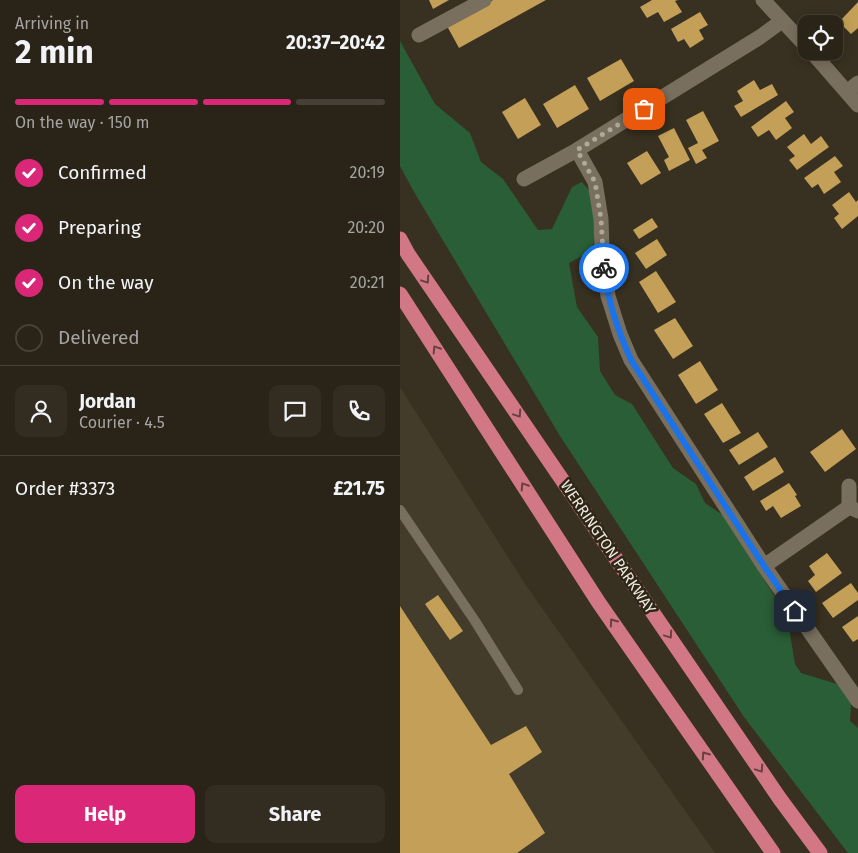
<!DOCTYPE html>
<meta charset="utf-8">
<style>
body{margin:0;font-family:"Fira Sans",sans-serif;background:#322c21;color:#f1f3f6;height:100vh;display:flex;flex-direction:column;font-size:19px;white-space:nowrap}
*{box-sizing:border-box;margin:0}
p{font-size:16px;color:#a5a4a2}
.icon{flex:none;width:28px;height:28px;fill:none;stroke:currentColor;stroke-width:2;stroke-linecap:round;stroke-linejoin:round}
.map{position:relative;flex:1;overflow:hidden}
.side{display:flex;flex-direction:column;background:#2a2418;width:400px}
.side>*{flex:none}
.fabs{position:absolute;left:398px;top:15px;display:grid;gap:10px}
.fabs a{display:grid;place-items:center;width:45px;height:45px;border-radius:10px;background:#2a2418;box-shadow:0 2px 12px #0003,0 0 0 1px #464137;font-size:25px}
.pin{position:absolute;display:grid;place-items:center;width:42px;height:42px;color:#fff;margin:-21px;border-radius:10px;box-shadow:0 2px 8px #0006}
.courier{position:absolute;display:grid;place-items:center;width:50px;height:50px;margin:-25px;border:4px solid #1a73e8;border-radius:50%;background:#fff;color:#222;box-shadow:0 1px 6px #0007}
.head em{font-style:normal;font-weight:700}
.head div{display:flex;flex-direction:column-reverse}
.head{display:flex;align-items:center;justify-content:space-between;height:85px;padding:0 15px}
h1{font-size:32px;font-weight:700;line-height:38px}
.bar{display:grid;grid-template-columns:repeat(4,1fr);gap:8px 5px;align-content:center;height:60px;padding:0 15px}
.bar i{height:6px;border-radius:4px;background:#464137}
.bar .selected{background:#db2777}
.bar p{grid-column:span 4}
.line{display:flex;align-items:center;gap:12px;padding:0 15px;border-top:1px solid #464137}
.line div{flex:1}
.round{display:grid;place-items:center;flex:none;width:52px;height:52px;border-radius:10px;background:#322c21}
ol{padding:0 15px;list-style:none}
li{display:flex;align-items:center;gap:15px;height:55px}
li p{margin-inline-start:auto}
li .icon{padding:5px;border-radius:50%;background:#db2777;color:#fff;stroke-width:4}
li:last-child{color:#a5a4a2}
li i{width:28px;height:28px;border:2px solid #464137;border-radius:50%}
.primary-button{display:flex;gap:10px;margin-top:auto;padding:10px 15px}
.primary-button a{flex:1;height:58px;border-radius:10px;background:#db2777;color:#fff;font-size:20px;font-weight:700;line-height:58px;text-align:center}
.primary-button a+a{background:#322c21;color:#f1f3f6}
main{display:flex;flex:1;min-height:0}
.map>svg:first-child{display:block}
.industrial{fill:#433c2b}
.green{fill:#2a5e36}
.building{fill:#c39f58}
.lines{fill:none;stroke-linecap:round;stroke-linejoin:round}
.service{stroke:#796f5e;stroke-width:10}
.minor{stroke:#796f5e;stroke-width:15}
.tertiary{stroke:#796f5e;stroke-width:15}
.trunk{stroke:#d27786;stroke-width:15}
.oneway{stroke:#67423e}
.done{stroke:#afa99d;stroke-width:5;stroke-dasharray:0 9}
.route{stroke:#1a73e8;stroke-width:6}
.labels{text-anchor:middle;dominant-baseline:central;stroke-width:5;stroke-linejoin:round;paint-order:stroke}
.street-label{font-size:15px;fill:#efeae0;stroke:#2e2617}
</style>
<main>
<section class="side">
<div class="head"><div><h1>2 min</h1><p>Arriving in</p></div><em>20:37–20:42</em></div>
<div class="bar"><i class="selected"></i><i class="selected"></i><i class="selected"></i><i></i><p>On the way · 150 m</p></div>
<ol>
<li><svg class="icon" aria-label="check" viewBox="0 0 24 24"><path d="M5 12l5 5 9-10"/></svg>Confirmed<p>20:19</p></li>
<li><svg class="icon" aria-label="check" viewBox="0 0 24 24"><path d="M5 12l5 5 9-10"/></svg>Preparing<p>20:20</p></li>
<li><svg class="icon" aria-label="check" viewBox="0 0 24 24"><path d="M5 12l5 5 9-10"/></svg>On the way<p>20:21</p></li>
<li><i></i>Delivered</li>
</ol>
<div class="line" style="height:90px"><a class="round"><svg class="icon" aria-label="person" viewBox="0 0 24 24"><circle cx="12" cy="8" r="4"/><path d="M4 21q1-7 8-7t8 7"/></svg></a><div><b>Jordan</b><p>Courier · 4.5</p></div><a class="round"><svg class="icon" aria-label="chat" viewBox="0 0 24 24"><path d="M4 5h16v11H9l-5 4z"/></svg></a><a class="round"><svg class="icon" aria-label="phone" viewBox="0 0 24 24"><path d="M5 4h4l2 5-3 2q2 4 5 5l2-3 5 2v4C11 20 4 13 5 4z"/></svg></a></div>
<div class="line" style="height:65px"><div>Order #3373</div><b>£21.75</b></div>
<div class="primary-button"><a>Help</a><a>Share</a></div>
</section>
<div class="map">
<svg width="458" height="853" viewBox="0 0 458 853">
<rect width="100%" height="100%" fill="#383020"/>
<polygon class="industrial" points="0,387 125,584 315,853 0,853"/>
<polygon class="green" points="0,41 35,104 70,133 81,162 103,179 138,230 152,229 172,187 182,182 193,195 197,219 193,247 184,255 169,263 177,307 198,337 200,371 215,395 232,404 273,468 296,484 305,503 324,516 387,616 395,664 401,673 437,684 451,703 450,721 458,728 458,853 448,853 344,717 160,436 14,192 0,166"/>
<g class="building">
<polygon points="29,0 49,0 33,9"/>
<polygon points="93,0 146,0 59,48 47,26"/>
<polygon points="252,0 278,0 275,1 282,12 264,22 258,12 247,18 240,7"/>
<polygon points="458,2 458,28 451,34 439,22"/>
<polygon points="300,12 308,25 299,30 304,39 290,48 284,39 278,42 271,29"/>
<polygon points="221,59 234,81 200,101 187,78"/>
<polygon points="354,80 360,90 372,84 378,95 341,117 334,106 343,101 337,91"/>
<polygon points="175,85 189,109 157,128 143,104"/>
<polygon points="125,98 141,125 118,139 102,112"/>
<polygon points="386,101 394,112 385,118 392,128 376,140 369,130 358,137 351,127"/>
<polygon points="303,111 319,141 302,150 307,158 296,164 288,148 298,143 286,120"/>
<polygon points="274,128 290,160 269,171 264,160 269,157 258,136"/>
<polygon points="404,134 411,144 421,136 429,147 397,170 389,160 395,156 387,147"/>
<polygon points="247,151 261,173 241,185 227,163"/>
<polygon points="435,156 443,166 434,172 441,182 424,194 418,184 412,188 404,178"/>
<polygon points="449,192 456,202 458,200 458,216 442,229 434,218 439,214 432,205"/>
<polygon points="252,218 258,227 239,239 233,230"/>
<polygon points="257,239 267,255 246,269 235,253"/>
<polygon points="256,271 276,302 258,313 239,282"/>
<polygon points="275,318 293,346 273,359 254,330"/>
<polygon points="300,361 318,390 296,404 278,375"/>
<polygon points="322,403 341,433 323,443 304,414"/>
<polygon points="442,429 456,449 425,472 410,452"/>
<polygon points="358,432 368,447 339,465 329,450"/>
<polygon points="375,457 384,472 353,491 344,477"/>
<polygon points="389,483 397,495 395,496 401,506 381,518 373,506 366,511 360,501"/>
<polygon points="427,553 442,573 416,592 408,581 415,575 409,566"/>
<polygon points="451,583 458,593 458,600 433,618 422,603"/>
<polygon points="38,595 63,631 50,640 25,604"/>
<polygon points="0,606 91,745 126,726 142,752 109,774 145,833 117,853 0,853"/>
<polygon points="458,616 458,639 453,642 442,627"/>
</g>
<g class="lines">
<polyline class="service" points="0,510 75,621 118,690"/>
<g class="minor">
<polyline points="19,35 84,0"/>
<polyline points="447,92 458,83"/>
<polyline points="177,150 195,182 201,219 202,248 208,296 220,334 231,360 364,566 458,701"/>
<polyline points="124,179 177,150 360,37 382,21"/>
<polyline points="449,486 449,507 458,511"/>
<polyline points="364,566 449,507"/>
</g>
<g class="tertiary">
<polyline points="363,0 406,46"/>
<polyline points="411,51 458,105"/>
</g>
<g class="trunk">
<polyline points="0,239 8,254 380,799 420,853"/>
<polyline points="0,294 199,603 373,853"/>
</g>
</g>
<defs><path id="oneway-chevron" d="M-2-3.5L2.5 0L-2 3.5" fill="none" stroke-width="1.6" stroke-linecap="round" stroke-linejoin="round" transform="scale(1.25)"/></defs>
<g class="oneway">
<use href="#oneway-chevron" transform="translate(26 280) rotate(56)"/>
<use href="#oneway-chevron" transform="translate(36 349) rotate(-123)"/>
<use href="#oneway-chevron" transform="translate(118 414) rotate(56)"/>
<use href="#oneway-chevron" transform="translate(124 486) rotate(-123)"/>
<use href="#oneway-chevron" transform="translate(213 622) rotate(-125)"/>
<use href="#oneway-chevron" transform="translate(269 635) rotate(56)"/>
<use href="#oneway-chevron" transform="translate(305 755) rotate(-125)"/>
<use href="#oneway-chevron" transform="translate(360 769) rotate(56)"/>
</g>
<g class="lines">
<polyline class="done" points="204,268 201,219 195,182 177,150 244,109"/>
<path class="route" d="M204,268C208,302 217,328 231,360L364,566L395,611"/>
</g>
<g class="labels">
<g class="street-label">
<text transform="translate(208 547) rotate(56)">WERRINGTON PARKWAY</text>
</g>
</g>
</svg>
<div class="fabs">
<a><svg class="icon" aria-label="locate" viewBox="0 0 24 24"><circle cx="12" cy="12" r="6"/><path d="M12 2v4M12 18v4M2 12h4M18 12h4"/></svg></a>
</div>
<div class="pin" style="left:244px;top:109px;background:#ea580c"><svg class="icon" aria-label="bag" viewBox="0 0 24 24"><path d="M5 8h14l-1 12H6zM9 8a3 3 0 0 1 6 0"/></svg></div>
<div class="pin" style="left:395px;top:611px;background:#1f2937"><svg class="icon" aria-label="home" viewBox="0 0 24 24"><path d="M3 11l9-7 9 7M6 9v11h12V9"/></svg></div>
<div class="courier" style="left:204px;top:268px"><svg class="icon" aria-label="bike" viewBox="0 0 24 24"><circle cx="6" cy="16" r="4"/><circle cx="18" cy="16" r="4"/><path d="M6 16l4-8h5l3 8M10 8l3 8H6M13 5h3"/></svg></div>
</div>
</main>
